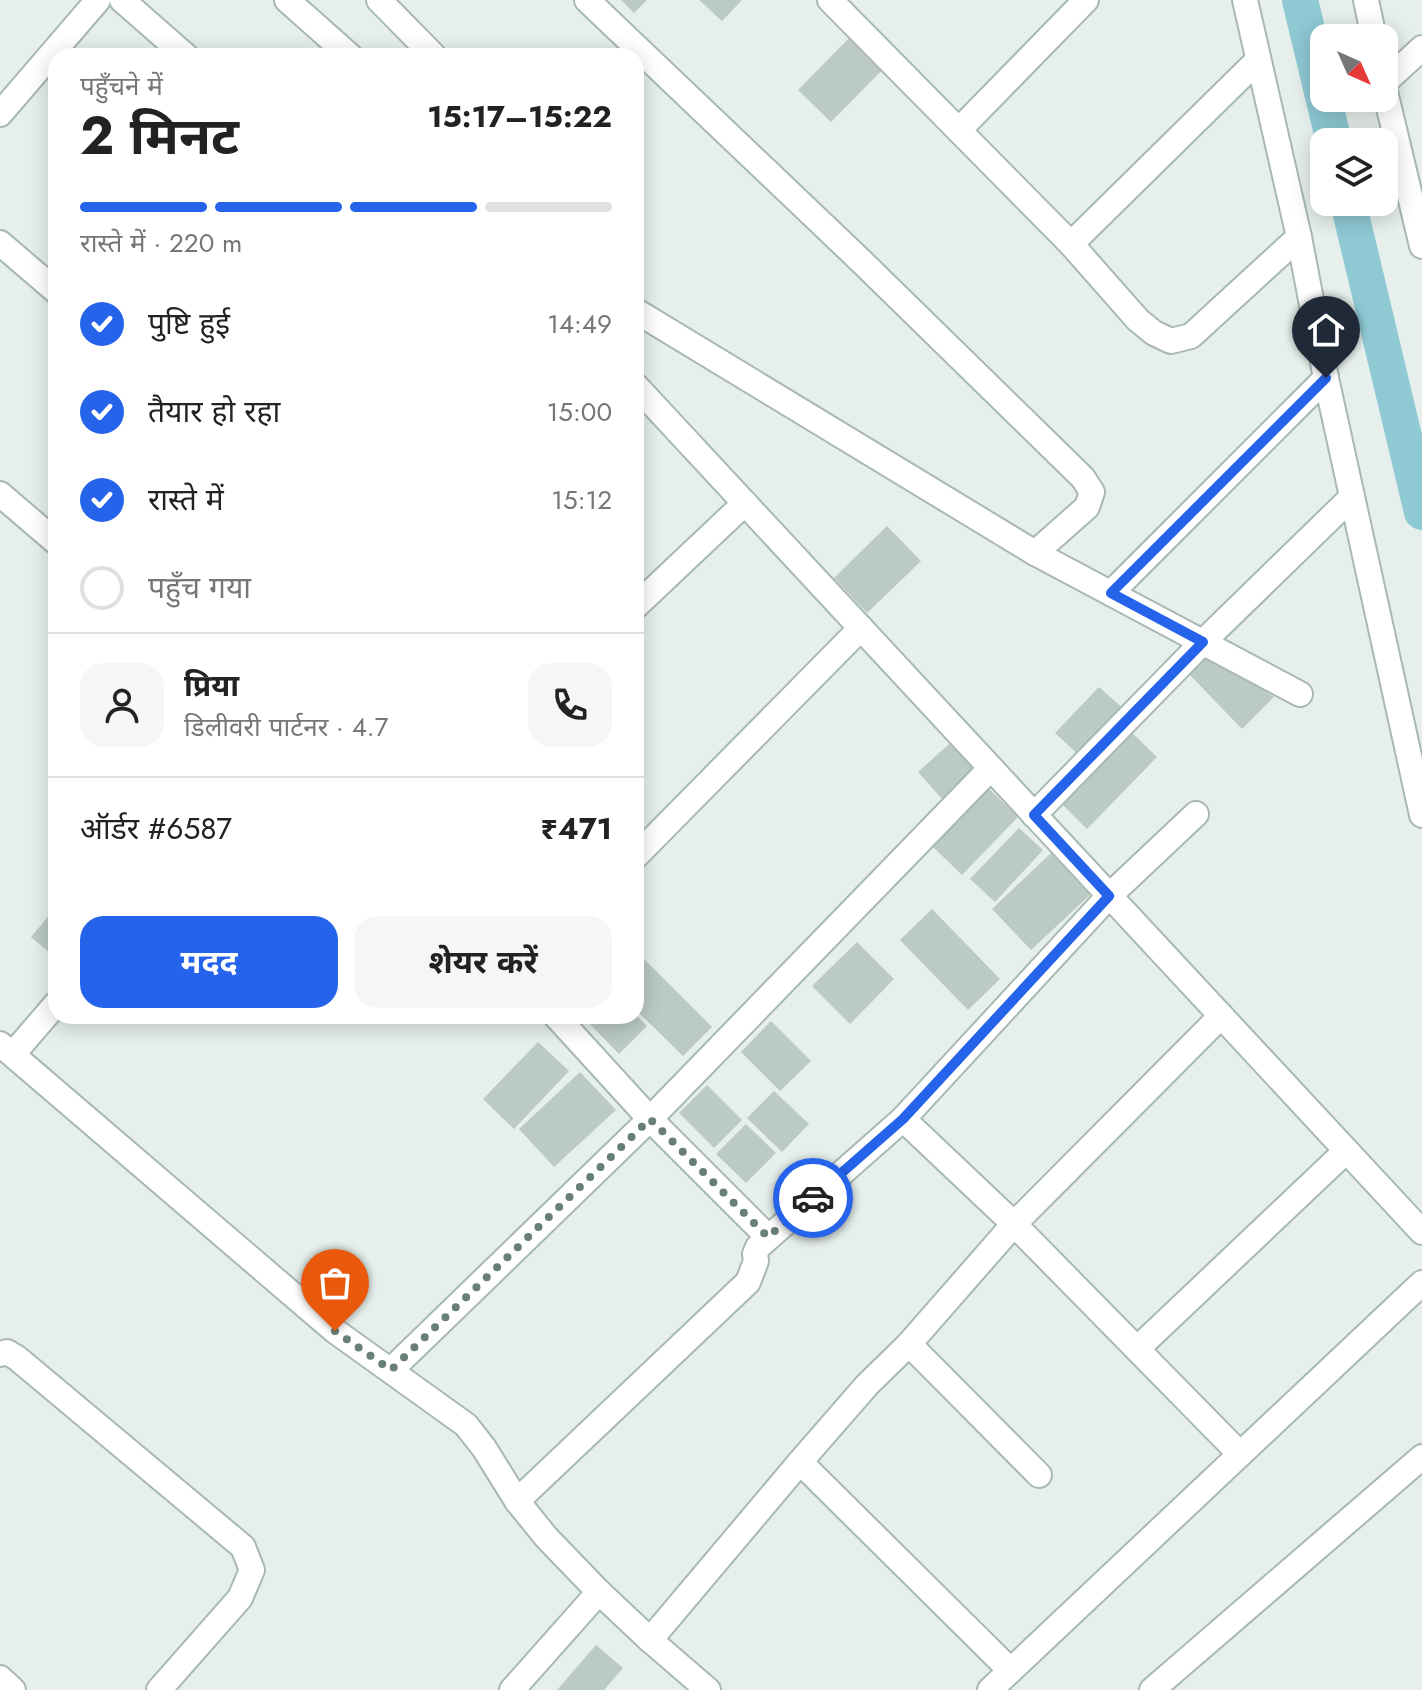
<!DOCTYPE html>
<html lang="hi">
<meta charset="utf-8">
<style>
body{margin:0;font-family:Jost,"Noto Sans Devanagari",sans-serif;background:#f6f6f6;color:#222;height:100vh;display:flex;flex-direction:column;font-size:30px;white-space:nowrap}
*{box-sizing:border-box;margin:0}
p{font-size:26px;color:#767676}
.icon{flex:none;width:44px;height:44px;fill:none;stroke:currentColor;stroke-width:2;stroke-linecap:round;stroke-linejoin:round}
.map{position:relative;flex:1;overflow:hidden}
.sheet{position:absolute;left:48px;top:48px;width:596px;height:976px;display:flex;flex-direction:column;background:#fff;border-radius:24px;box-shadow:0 4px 20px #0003}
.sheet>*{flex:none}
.needle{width:52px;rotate:135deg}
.tools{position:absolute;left:1310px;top:24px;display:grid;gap:16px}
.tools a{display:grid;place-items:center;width:88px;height:88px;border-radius:16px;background:#fff;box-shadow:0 4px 20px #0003;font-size:40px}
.pin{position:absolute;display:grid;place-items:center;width:68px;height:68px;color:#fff;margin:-82px -34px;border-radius:50% 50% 50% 0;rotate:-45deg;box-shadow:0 0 8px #0007}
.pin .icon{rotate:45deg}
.courier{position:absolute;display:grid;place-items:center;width:80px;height:80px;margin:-40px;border:6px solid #2563eb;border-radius:50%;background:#fff;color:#222;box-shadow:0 2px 10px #0007}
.headline em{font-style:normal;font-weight:700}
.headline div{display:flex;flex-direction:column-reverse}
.headline{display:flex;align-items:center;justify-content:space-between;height:136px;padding:0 32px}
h1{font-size:52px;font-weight:700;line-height:60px}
.bar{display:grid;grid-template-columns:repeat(4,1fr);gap:12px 8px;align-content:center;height:96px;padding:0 32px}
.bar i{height:10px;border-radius:6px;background:#e0e0e0}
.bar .active{background:#2563eb}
.bar p{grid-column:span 4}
.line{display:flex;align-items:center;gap:20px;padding:0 32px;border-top:2px solid #e0e0e0}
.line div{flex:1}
.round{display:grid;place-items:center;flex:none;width:84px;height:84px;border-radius:24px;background:#f6f6f6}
ol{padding:0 32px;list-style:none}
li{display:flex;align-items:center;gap:24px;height:88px}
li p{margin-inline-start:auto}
li .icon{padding:8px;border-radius:50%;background:#2563eb;color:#fff;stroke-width:4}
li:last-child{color:#767676}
li i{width:44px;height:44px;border:4px solid #e0e0e0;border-radius:50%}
.action{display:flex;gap:16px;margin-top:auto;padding:16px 32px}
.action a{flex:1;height:92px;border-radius:24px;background:#2563eb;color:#fff;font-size:32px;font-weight:700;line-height:92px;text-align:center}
.action a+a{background:#f6f6f6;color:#222}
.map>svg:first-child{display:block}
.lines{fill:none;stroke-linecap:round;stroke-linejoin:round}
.canal{stroke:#8ec9d4;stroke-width:36}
.building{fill:#bbcac4}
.minor-casing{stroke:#a8b8b2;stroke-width:28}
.tertiary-casing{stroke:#a8b8b2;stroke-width:28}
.minor{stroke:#fff;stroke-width:24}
.tertiary{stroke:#fff;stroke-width:24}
.done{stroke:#687f78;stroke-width:8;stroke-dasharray:0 14.4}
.route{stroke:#2563eb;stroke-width:10}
</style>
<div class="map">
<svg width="1422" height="1690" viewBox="0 0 1422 1690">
<rect width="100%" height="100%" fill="#e6efeb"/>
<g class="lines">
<g class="canal">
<polyline points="1300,0 1334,142"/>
<polyline points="1348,202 1422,512"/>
</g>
</g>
<g class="building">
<polygon points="621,0 647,0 634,13"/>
<polygon points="699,0 742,0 722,21"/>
<polygon points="856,31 889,63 831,122 798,90"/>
<polygon points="887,526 921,561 867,613 834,578"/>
<polygon points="1205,651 1274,697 1242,729 1187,672"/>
<polygon points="1099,687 1126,711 1082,758 1055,733"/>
<polygon points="1128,729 1157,757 1087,829 1058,800"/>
<polygon points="956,738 981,765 943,800 918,772"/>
<polygon points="985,785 1018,817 962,875 929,843"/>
<polygon points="1019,828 1043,850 995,902 970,879"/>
<polygon points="1051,853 1090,895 1031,950 992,909"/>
<polygon points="56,907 56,958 31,937"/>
<polygon points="932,909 1000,979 968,1010 900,940"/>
<polygon points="857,942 894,979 850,1024 812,986"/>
<polygon points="638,953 712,1027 683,1056 636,1010 636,955"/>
<polygon points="597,1016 637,1016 647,1026 619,1054 589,1023"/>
<polygon points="771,1021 811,1061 780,1091 741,1052"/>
<polygon points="538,1042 569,1071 514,1129 483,1099"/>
<polygon points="580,1072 616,1110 554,1167 519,1129"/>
<polygon points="707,1085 742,1120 714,1148 679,1113"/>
<polygon points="774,1091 809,1124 782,1152 747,1118"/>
<polygon points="746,1124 776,1153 746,1183 716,1154"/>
<polygon points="596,1645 623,1668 604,1690 557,1690"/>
</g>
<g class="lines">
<g class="minor-casing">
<g id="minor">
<polyline points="122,0 186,56"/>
<polyline points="287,0 350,56"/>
<polyline points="379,0 434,56"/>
<polyline points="587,0 861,261 1083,478 1092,492 1087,507 1035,553"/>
<polyline points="830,0 1071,244 1138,320 1154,333 1171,341 1191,336 1299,237"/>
<polyline points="1384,83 1422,48"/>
<polyline points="0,114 98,0"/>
<polyline points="959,130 1086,0"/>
<polyline points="0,243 56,291"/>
<polyline points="1071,244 1258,60"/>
<polyline points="636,311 1035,553 1300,694"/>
<polyline points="636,386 1422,1232"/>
<polyline points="0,494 56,542"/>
<polyline points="1111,593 1326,378"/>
<polyline points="636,606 745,503"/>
<polyline points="1034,815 1203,642 1352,497"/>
<polyline points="636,856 861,628"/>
<polyline points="556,1016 650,1119 768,1237"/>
<polyline points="0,1044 335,1331 466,1425 484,1448 517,1501 546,1537 599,1592 650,1640 708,1690"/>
<polyline points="13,1054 56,1004"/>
<polyline points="903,1119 1014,1224 1240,1454"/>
<polyline points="909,1344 1039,1475"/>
<polyline points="1137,1349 1346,1151"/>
<polyline points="0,1354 7,1352 17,1358 243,1547 252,1570 240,1598 159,1690"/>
<polyline points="391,1370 650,1119 991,768"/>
<polyline points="800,1462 1010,1670"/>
<polyline points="517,1501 748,1282 756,1261 755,1254 758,1247 903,1119 1109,896 1196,814"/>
<polyline points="650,1640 800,1462 867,1385 909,1344 1014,1224 1221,1016"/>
<polyline points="0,1678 13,1690"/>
<polyline points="512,1690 599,1592"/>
<polyline points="990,1690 1422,1283"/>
<polyline points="1152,1690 1422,1457"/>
</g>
</g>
<g class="tertiary-casing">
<g id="tertiary">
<polyline points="1245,0 1299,237 1326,378 1422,815"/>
<polyline points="1366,0 1374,38"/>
<polyline points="1384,87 1422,246"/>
</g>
</g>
<use href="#minor" class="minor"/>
<use href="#tertiary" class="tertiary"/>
</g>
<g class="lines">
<polyline class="done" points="335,1331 391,1370 650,1119 768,1237 813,1198"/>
<polyline class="route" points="813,1198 903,1119 1109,896 1034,815 1203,642 1111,593 1326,378"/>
</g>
</svg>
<div class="tools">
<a><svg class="needle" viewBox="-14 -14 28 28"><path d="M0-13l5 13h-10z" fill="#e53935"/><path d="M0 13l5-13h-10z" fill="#767676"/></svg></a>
<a><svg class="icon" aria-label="layers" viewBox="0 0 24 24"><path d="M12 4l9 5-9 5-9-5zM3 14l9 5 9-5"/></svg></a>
</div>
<div class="pin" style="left:335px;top:1331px;background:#ea580c"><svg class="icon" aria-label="bag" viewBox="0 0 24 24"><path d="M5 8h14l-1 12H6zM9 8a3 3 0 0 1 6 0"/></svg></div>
<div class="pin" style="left:1326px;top:378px;background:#1f2937"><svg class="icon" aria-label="home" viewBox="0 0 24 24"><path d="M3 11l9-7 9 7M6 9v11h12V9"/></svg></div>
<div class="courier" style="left:813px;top:1198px"><svg class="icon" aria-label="car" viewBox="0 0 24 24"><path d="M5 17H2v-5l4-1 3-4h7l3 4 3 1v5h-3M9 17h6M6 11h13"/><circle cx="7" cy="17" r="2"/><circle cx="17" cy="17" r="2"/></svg></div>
<section class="sheet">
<div class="headline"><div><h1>2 मिनट</h1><p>पहुँचने में</p></div><em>15:17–15:22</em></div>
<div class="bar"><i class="active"></i><i class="active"></i><i class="active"></i><i></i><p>रास्ते में · 220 m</p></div>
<ol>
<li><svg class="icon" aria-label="check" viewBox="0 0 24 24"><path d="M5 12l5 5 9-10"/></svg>पुष्टि हुई<p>14:49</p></li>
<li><svg class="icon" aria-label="check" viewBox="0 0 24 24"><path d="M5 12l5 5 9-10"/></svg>तैयार हो रहा<p>15:00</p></li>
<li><svg class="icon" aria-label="check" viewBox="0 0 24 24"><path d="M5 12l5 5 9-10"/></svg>रास्ते में<p>15:12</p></li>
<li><i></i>पहुँच गया</li>
</ol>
<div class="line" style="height:144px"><a class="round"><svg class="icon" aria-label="person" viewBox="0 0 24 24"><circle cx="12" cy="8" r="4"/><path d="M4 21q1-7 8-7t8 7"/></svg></a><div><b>प्रिया</b><p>डिलीवरी पार्टनर · 4.7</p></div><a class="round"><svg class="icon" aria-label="phone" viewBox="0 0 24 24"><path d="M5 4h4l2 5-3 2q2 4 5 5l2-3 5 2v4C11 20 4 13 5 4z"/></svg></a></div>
<div class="line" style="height:104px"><div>ऑर्डर #6587</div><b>₹471</b></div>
<div class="action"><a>मदद</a><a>शेयर करें</a></div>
</section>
</div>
